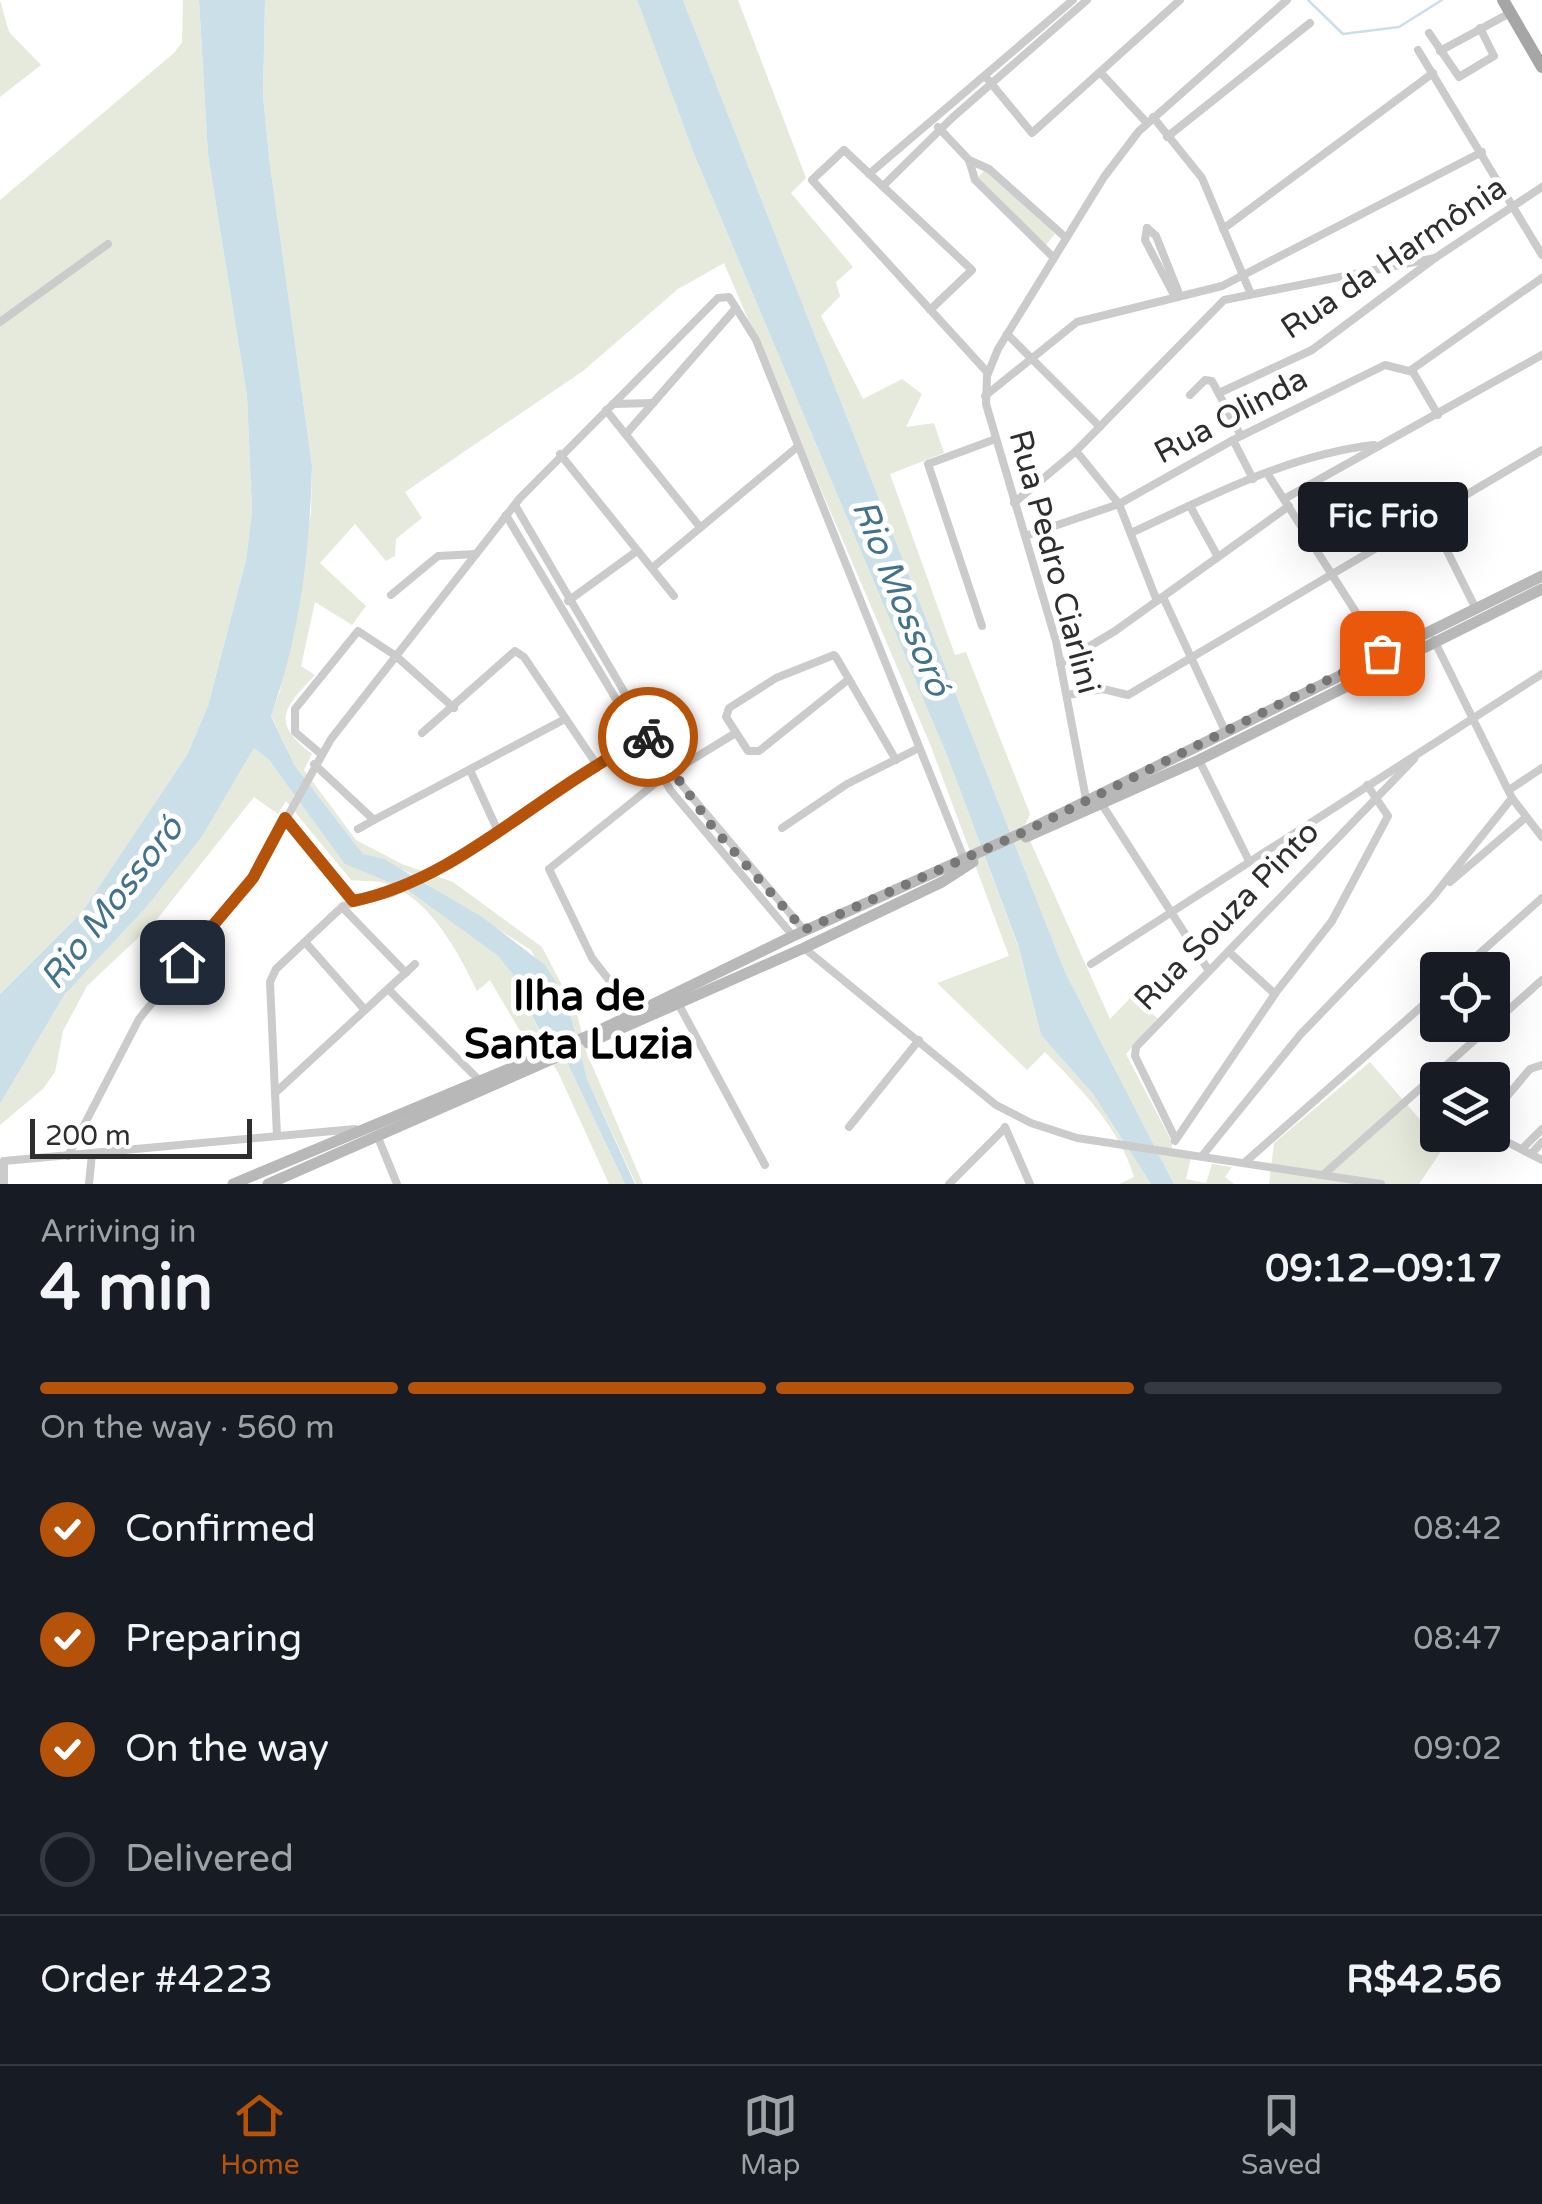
<!DOCTYPE html>
<meta charset="utf-8">
<style>
body{margin:0;font-family:"Varela Round",sans-serif;background:#242831;color:#f1f3f6;height:100vh;display:flex;flex-direction:column;font-size:38px;white-space:nowrap}
*{box-sizing:border-box;margin:0}
p{font-size:32px;color:#9ea1a6}
.icon{flex:none;width:55px;height:55px;fill:none;stroke:currentColor;stroke-width:2;stroke-linecap:round;stroke-linejoin:round}
.map{position:relative;height:1184px;overflow:hidden}
.side{display:flex;flex-direction:column;background:#171b24;flex:1}
.side>*{flex:none}
.tools{position:absolute;left:1420px;top:952px;display:grid;gap:20px}
.tools a{display:grid;place-items:center;width:90px;height:90px;border-radius:10px;background:#171b24;box-shadow:0 10px 40px #0002;font-size:50px}
.scale{position:absolute;left:30px;bottom:25px;width:222px;box-sizing:border-box;padding-left:10px;border:5px solid #2e2e2e;border-top:0;font-size:28px;line-height:35px;white-space:nowrap;color:#2e2e2e;-webkit-text-stroke:8px #fff;paint-order:stroke}
.pin{position:absolute;display:grid;place-items:center;width:85px;height:85px;color:#fff;margin:-42px;border-radius:20px;box-shadow:0 5px 15px #0006}
.courier{position:absolute;display:grid;place-items:center;width:100px;height:100px;margin:-50px;border:8px solid #b45309;border-radius:50%;background:#fff;color:#222;box-shadow:0 2px 12px #0007}
.bubble{position:absolute;height:70px;border-radius:10px;background:#171b24;box-shadow:0 10px 40px #0002;font-size:32px;font-weight:700;line-height:70px;text-align:center}
.headline em{font-style:normal;font-weight:700}
.headline div{display:flex;flex-direction:column-reverse}
.headline{display:flex;align-items:center;justify-content:space-between;height:170px;padding:0 40px}
h1{font-size:65px;font-weight:700;line-height:75px}
.bar{display:grid;grid-template-columns:repeat(4,1fr);gap:15px 10px;align-content:center;height:120px;padding:0 40px}
.bar i{height:12px;border-radius:8px;background:#363941}
.bar .selected{background:#b45309}
.bar p{grid-column:span 4}
.line{display:flex;align-items:center;gap:25px;padding:0 40px;border-top:2px solid #363941}
.line div{flex:1}
ol{padding:0 40px;list-style:none}
li{display:flex;align-items:center;gap:30px;height:110px}
li p{margin-inline-start:auto}
li .icon{padding:10px;border-radius:50%;background:#b45309;color:#fff;stroke-width:4}
li:last-child{color:#9ea1a6}
li i{width:55px;height:55px;border:5px solid #363941;border-radius:50%}
.tabs{display:flex;justify-content:space-around;align-items:center;height:140px;border-top:2px solid #363941;background:#171b24;font-size:28px;color:#9ea1a6}
.tabs a{display:grid;justify-items:center;gap:5px}
.tabs .selected{color:#b45309}
.map>svg:first-child{display:block}
.green{fill:#e5eadc}
.water{fill:#cadfe8}
.lines{fill:none;stroke-linecap:round;stroke-linejoin:round}
.stream{stroke:#cadfe8;stroke-width:2.5}
.street{stroke:#cbcbcb;stroke-width:8}
.secondary{stroke:#b8b8b8;stroke-width:11}
.primary{stroke:#a6a6a6;stroke-width:12}
.done{stroke:#777;stroke-width:10;stroke-dasharray:0 18}
.route{stroke:#b45309;stroke-width:12}
.labels{text-anchor:middle;dominant-baseline:central;stroke-width:10;stroke-linejoin:round;paint-order:stroke}
.street-label{font-size:32px;fill:#2e2e2e;stroke:#fff}
.water-label{font-size:35px;font-style:italic;fill:#427389;stroke:#fff}
.district-label{font-size:42px;font-weight:bold;fill:#000;stroke:#fff}
</style>
<div class="map">
<svg width="1542" height="1184" viewBox="0 0 1542 1184">
<rect width="100%" height="100%" fill="#fff"/>
<g class="green">
<polygon points="0,0 9,32 41,65 0,97"/>
<polygon points="183,0 199,0 208,155 247,396 252,512 246,560 208,706 187,755 82,912 0,994 0,200 174,53 182,42"/>
<path d="M265,0H637L694,154L948,758L1018,946L1041,1035L1093,1094L1151,1184H1119L1134,1177C1120,1128 1079,1087 1045,1052L1027,1070L937,983L1009,956L930,744L724,263L678,289L583,371L405,492L422,518L396,539L395,556L386,561L355,524L320,563L366,606L352,625L315,602L301,666L315,675C284,708 270,722 312,754L304,770L356,840L402,864L453,882L542,947L577,1014L586,1051L643,1184H636L587,1079L573,1033L531,950L408,872L363,854L295,766L271,715L280,691L311,512L312,465L270,165L263,96Z"/>
<polygon points="683,0 738,0 806,178 791,193 853,267 836,282 840,296 821,316 863,399 902,379 922,394 906,427 934,423 944,453 890,474 955,655 966,652 1030,814 1024,827 1110,1019 1133,995 1158,1019 1126,1054 1172,1142 1172,1155 1191,1158 1186,1179 1206,1183 1212,1164 1232,1167 1225,1177 1234,1184 1174,1184 1065,972"/>
<polygon points="986,169 1055,234 1046,245 975,180"/>
<path d="M254,748L269,760L345,863L406,889L498,956L513,973L538,1029L566,1060L625,1184H609L558,1072L540,1046L527,1043L490,980L477,991C458,952 430,897 384,883C374,880 362,882 351,880L286,801L278,814L254,797L154,923L87,986L63,1031L55,1072L43,1089L0,1125V1104L65,994L203,835Z"/>
<polygon points="1370,1062 1444,1147 1419,1184 1269,1184 1274,1143"/>
</g>
<g class="water">
<path d="M199,0H265L263,96L270,165L312,465C310,550 300,635 271,716L295,766L363,854L384,859L482,917L545,965L566,999L587,1079L635,1184H625L566,1060L538,1028L513,974L498,956L406,889L345,864L269,760L254,748L203,835L147,906L65,994L0,1104V994L82,912L187,755L208,706L246,560L252,512L247,396L208,155Z"/>
<polygon points="637,0 683,0 1065,972 1174,1184 1151,1184 1093,1094 1041,1035 1018,945 948,758 694,154"/>
</g>
<g class="lines">
<polyline class="stream" points="1308,0 1343,34 1399,27 1442,0"/>
<g class="street">
<polyline points="1429,33 1459,77 1494,56 1480,28"/>
<polyline points="1418,50 1542,255"/>
<polyline points="1440,51 1510,13"/>
<polyline points="1101,73 1147,123"/>
<polyline points="985,76 1032,133 1180,0"/>
<polyline points="1153,117 1202,178 1250,292"/>
<polyline points="938,127 969,160 989,169 1065,237"/>
<polyline points="1167,137 1310,23"/>
<polyline points="969,160 975,180 1053,257"/>
<polyline points="869,174 1073,0"/>
<polyline points="883,186 952,118 1087,0"/>
<polyline points="1147,228 1145,240 1175,297"/>
<polyline points="1147,228 1156,236 1180,296"/>
<polyline points="1223,229 1433,73"/>
<polyline points="736,308 756,340 965,861"/>
<polyline points="930,310 972,270 844,150 812,180 988,373"/>
<polyline points="0,322 108,244"/>
<polyline points="1007,334 1100,427"/>
<polyline points="1411,370 1542,278"/>
<polyline points="1219,393 1312,350 1435,258 1542,187"/>
<polyline points="1190,395 1205,380 1212,381 1241,436"/>
<polyline points="985,396 1077,322 1222,286 1482,152"/>
<polyline points="613,404 653,403"/>
<polyline points="606,410 700,527"/>
<polyline points="1233,440 1253,479"/>
<polyline points="1076,451 1119,504 1157,601"/>
<polyline points="560,454 674,596"/>
<polyline points="1267,473 1382,653"/>
<polyline points="1284,499 1542,355"/>
<polyline points="1014,503 1076,451 1224,300 1435,258"/>
<polyline points="515,505 671,772 804,930"/>
<polyline points="1190,506 1218,557"/>
<polyline points="506,515 671,791 793,936"/>
<polyline points="1430,517 1475,607"/>
<path d="M1131,533C1209,497 1287,455 1374,445"/>
<polyline points="1025,536 1119,504 1233,440 1385,365 1413,372 1438,415"/>
<polyline points="652,568 796,448"/>
<polyline points="391,595 438,556 476,554"/>
<polyline points="1163,597 1226,733"/>
<polyline points="568,601 637,551"/>
<polyline points="982,626 928,464 993,440"/>
<polyline points="1434,640 1512,798 1542,837"/>
<polyline points="1060,664 1115,631 1289,506"/>
<polyline points="849,679 759,751 748,751 726,717 729,708 776,678 834,655 836,657 896,760"/>
<polyline points="1067,695 1103,689 1128,695 1542,450"/>
<polyline points="422,733 515,651 524,657 597,765"/>
<polyline points="321,754 295,732 295,709 358,631 396,656 454,708"/>
<polyline points="1199,760 1249,861"/>
<polyline points="314,764 374,820 565,719"/>
<polyline points="470,770 497,829"/>
<polyline points="1509,790 1542,768"/>
<polyline points="1086,799 1056,641 986,404 987,376 998,349 1104,177 1139,131 1287,0"/>
<polyline points="1101,803 1209,971"/>
<polyline points="285,818 353,901"/>
<polyline points="782,828 847,784 917,749"/>
<polyline points="358,829 374,820"/>
<polyline points="1450,882 1525,818"/>
<polyline points="342,907 406,973"/>
<polyline points="305,942 365,1010"/>
<polyline points="804,948 996,1105 1031,1123 1077,1138 1381,1184"/>
<polyline points="1229,952 1275,994"/>
<polyline points="1091,964 1542,674"/>
<polyline points="1461,970 1542,898"/>
<polyline points="388,989 478,1079"/>
<polyline points="679,1005 765,1165"/>
<polyline points="633,1011 592,958 549,869 662,778 734,734"/>
<polyline points="275,1093 415,964"/>
<polyline points="1492,1114 1530,1069 1542,1065"/>
<polyline points="849,1127 919,1040"/>
<polyline points="1005,1127 1030,1184"/>
<polyline points="1492,1134 1542,1160"/>
<polyline points="377,1135 397,1184"/>
<polyline points="277,1136 270,982 276,969 343,906 392,893 433,872 647,735"/>
<polyline points="1175,1138 1135,1056 1136,1047 1414,759"/>
<polyline points="1175,1141 1277,991 1332,921 1388,816 1367,785"/>
<polyline points="1522,1149 1542,1129"/>
<polyline points="1531,1154 1542,1142"/>
<polyline points="68,1156 139,1019 253,878 331,739 520,498 718,298 729,297 736,308 626,434"/>
<polyline points="1202,1156 1300,1035 1432,898 1512,798"/>
<polyline points="4,1161 355,1129"/>
<polyline points="1244,1163 1438,992"/>
<polyline points="1323,1175 1542,980"/>
<polyline points="4,1184 4,1161"/>
<polyline points="89,1184 92,1154"/>
<polyline points="949,1184 1005,1128"/>
</g>
<g class="secondary">
<polyline points="1026,837 1199,760 1542,589"/>
<polyline points="588,1043 804,948 942,882 973,862"/>
<polyline points="233,1184 590,1035 793,936 1024,832 1542,576"/>
<polyline points="268,1184 566,1053"/>
</g>
<polyline class="primary" points="1503,0 1542,67"/>
</g>
<g class="lines">
<polyline class="done" points="648,737 714,829 804,930 1024,832 1382,653"/>
<path class="route" d="M182,962L253,878L285,818L353,901C444,883 518,813 596,766C611,757 634,739 648,737"/>
</g>
<g class="labels">
<g class="street-label">
<text transform="translate(1394 258) rotate(-34)">Rua da Harmônia</text>
<text transform="translate(1231 416) rotate(-28)">Rua Olinda</text>
<text transform="translate(1054 562) rotate(75)">Rua Pedro Ciarlini</text>
<text transform="translate(1227 916) rotate(-46)">Rua Souza Pinto</text>
</g>
<g class="water-label">
<text transform="translate(901 598) rotate(68)">Rio Mossoró</text>
<text transform="translate(112 903) rotate(-52)">Rio Mossoró</text>
</g>
<g class="district-label">
<text x="579" y="996">Ilha de<tspan x="579" dy="48">Santa Luzia</tspan></text>
</g>
</g>
</svg>
<div class="tools">
<a><svg class="icon" aria-label="locate" viewBox="0 0 24 24"><circle cx="12" cy="12" r="6"/><path d="M12 2v4M12 18v4M2 12h4M18 12h4"/></svg></a>
<a><svg class="icon" aria-label="layers" viewBox="0 0 24 24"><path d="M12 4l9 5-9 5-9-5zM3 14l9 5 9-5"/></svg></a>
</div>
<div class="scale">200 m</div>
<div class="pin" style="left:1382px;top:653px;background:#ea580c"><svg class="icon" aria-label="bag" viewBox="0 0 24 24"><path d="M5 8h14l-1 12H6zM9 8a3 3 0 0 1 6 0"/></svg></div>
<div class="pin" style="left:182px;top:962px;background:#1f2937"><svg class="icon" aria-label="home" viewBox="0 0 24 24"><path d="M3 11l9-7 9 7M6 9v11h12V9"/></svg></div>
<div class="courier" style="left:648px;top:737px"><svg class="icon" aria-label="bike" viewBox="0 0 24 24"><circle cx="6" cy="16" r="4"/><circle cx="18" cy="16" r="4"/><path d="M6 16l4-8h5l3 8M10 8l3 8H6M13 5h3"/></svg></div>
<div class="bubble" style="left:1298px;top:482px;width:170px">Fic Frio</div>
</div>
<section class="side">
<div class="headline"><div><h1>4 min</h1><p>Arriving in</p></div><em>09:12–09:17</em></div>
<div class="bar"><i class="selected"></i><i class="selected"></i><i class="selected"></i><i></i><p>On the way · 560 m</p></div>
<ol>
<li><svg class="icon" aria-label="check" viewBox="0 0 24 24"><path d="M5 12l5 5 9-10"/></svg>Confirmed<p>08:42</p></li>
<li><svg class="icon" aria-label="check" viewBox="0 0 24 24"><path d="M5 12l5 5 9-10"/></svg>Preparing<p>08:47</p></li>
<li><svg class="icon" aria-label="check" viewBox="0 0 24 24"><path d="M5 12l5 5 9-10"/></svg>On the way<p>09:02</p></li>
<li><i></i>Delivered</li>
</ol>
<div class="line" style="height:130px"><div>Order #4223</div><b>R$42.56</b></div>
</section>
<nav class="tabs">
<a class="selected"><svg class="icon" aria-label="home" viewBox="0 0 24 24"><path d="M3 11l9-7 9 7M6 9v11h12V9"/></svg>Home</a>
<a><svg class="icon" aria-label="map" viewBox="0 0 24 24"><path d="M3 6l6-2 6 2 6-2v14l-6 2-6-2-6 2zM9 4v14M15 6v14"/></svg>Map</a>
<a><svg class="icon" aria-label="saved" viewBox="0 0 24 24"><path d="M7 4h10v16l-5-4-5 4z"/></svg>Saved</a>
</nav>
